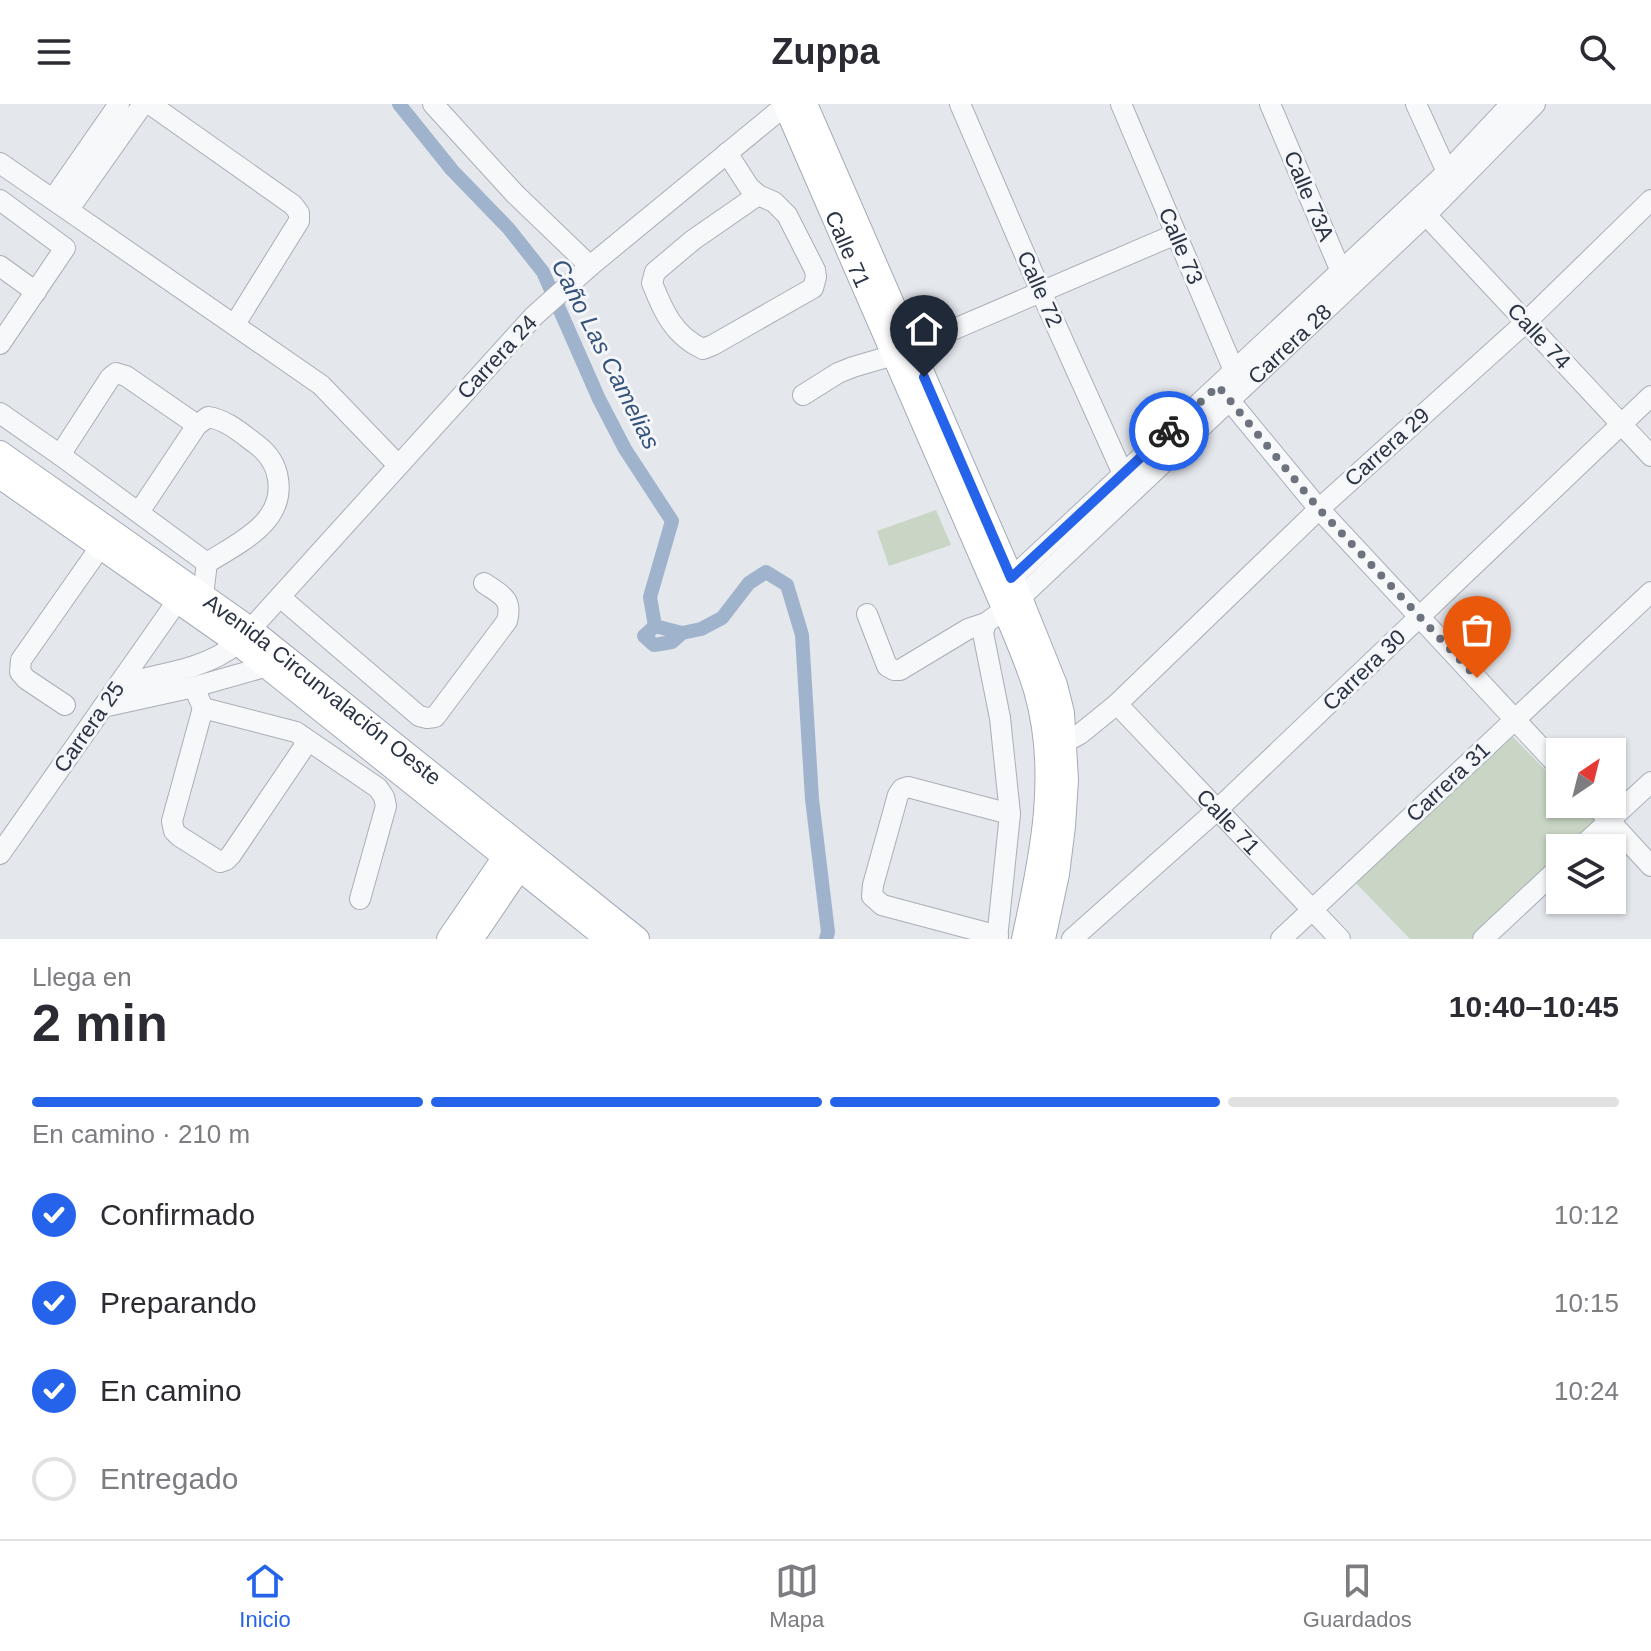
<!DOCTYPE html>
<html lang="es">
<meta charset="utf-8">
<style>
body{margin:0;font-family:Arial,sans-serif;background:#f2f2f3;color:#2b2b33;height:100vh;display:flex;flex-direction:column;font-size:30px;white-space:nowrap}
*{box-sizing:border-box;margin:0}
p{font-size:26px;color:#7c7c81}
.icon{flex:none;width:44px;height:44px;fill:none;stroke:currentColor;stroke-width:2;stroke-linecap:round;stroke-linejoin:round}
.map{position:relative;height:835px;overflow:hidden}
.sheet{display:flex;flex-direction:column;background:#fff;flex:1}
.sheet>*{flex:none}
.needle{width:52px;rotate:35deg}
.fabs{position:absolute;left:1546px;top:634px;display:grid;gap:16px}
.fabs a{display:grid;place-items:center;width:80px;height:80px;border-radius:0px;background:#fff;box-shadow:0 2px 6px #0004;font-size:40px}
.pin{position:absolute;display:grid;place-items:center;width:68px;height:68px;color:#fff;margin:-82px -34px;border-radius:50% 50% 50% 0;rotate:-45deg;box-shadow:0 0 8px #0007}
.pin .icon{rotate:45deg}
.courier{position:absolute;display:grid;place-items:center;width:80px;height:80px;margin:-40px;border:6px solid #2563eb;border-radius:50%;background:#fff;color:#222;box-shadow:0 2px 10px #0007}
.summary em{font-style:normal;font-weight:600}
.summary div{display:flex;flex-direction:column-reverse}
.summary{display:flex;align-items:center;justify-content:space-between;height:136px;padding:0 32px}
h1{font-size:52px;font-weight:600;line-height:60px}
.bar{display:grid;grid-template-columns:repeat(4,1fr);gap:12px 8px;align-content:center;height:96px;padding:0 32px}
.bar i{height:10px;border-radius:6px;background:#e1e1e2}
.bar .on{background:#2563eb}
.bar p{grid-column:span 4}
ol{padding:0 32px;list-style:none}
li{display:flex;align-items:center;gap:24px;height:88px}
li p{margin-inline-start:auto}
li .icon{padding:8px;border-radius:50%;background:#2563eb;color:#fff;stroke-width:4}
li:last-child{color:#7c7c81}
li i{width:44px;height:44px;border:4px solid #e1e1e2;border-radius:50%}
header{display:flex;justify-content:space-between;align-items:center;height:104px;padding:0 32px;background:#fff;font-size:36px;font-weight:600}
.tab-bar{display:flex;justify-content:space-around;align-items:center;height:112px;border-top:2px solid #e1e1e2;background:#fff;font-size:22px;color:#7c7c81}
.tab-bar a{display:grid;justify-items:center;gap:4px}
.tab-bar .on{color:#2563eb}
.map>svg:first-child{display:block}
.green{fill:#c9d6c5}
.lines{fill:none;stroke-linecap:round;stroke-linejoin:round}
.canal{stroke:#9fb4cc;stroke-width:14}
.minor-casing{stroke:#a9aeb7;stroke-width:22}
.major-casing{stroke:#a3abb8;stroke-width:26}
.minor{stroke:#f7f8fa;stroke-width:20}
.major{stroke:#fff;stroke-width:24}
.done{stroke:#6c737f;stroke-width:8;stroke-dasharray:0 14.4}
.route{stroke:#2563eb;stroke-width:10}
.labels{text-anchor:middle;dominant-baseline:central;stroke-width:6;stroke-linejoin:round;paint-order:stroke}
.street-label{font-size:22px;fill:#2b3445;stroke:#f4f6f9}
.water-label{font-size:24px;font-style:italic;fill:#34527a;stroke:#f4f6f9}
</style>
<header><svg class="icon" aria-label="menu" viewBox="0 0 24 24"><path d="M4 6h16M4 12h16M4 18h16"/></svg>Zuppa<svg class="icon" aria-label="search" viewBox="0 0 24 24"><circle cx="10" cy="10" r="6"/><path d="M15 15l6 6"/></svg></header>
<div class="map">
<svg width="1651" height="835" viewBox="0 0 1651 835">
<rect width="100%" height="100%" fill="#e4e7ec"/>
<g class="green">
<polygon points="936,406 951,441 889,462 877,427"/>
<polygon points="1512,632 1560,681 1560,700 1579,700 1597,719 1569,744 1560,744 1560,753 1471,835 1410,835 1351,774"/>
</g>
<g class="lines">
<g class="canal">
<polyline points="399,0 452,66 509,125 543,168 599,295 625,345 672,417 650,493 655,522 682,529 701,525 722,514 749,479 766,468 787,481 802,531 812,695 828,828 826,835"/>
<polyline points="655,522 644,532 654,541 672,538 682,529"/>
</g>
<g class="minor-casing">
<g id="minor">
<polyline points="150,0 293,101 299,109 299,117 235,220"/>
<polyline points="433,0 515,90 590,162"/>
<polyline points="960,0 1041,188 1123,370"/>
<polyline points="1121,0 1238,276"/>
<polyline points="1270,0 1345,177"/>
<polyline points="1416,0 1447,68"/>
<path d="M727,49L749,83L758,91L774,98L787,111L815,166L816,173L813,184L713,241L703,245C674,232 663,207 652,179L655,168L693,136L758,91"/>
<polyline points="0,59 321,281 398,361"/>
<polyline points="53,95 119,0"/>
<polyline points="0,96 65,144 0,240"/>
<polyline points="69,105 143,0"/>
<polyline points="1426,111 1651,352"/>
<polyline points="0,162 36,188"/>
<polyline points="1221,286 1319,405 1560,664"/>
<polyline points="803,291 838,269 853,263 894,251 1176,130"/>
<polyline points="0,309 60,351 207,459"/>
<polyline points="60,351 110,274 116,269 126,272 197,321"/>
<path d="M139,408L197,321L208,313C227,316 241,329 256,340C268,349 276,360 278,375C285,419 238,439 207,459L203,491"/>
<polyline points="1001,484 1447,68 1511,0"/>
<path d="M280,493L419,612L427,614L435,613L507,517C513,494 501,491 484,479"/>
<polyline points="867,510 887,562 894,566 900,566 968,525 986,519"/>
<path d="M119,580C160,570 205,566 238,539L534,212L590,162L787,0"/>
<polyline points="194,583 203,604 296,628 378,684 384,693 386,702 360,795"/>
<path id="s1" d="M1117,600L1340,835"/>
<polyline points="65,601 26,575 20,568 21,556 101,442"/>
<polyline points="103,603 194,583 268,562"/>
<polyline points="203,604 172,717 174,727 179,732 220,758 226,756 231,751 304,643 304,634"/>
<polyline points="1054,644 1080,630 1117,600 1319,405 1526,218 1651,96"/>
<polyline points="1594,700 1651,762"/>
<polyline points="1580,744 1651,678"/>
<polyline points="0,750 178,496"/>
<polyline points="998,832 882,801 872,792 873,781 898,691 902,685 908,683 1010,710"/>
<path id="s2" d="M997,835L1010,710L1000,614L983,529L986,519L1020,494L1426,111L1535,0"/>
<polyline points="1072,835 1218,705 1651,292"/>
<polyline points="1281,835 1651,488"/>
<polyline points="1483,835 1560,763"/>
</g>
</g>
<g class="major-casing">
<g id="major">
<path id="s3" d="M785,0L1005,506C1016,532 1028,559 1036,586C1060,668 1042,754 1024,835"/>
<polyline points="805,0 1020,494 1055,581 1062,609 1066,676 1063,722 1057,770 1043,835"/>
<path id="s4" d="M0,349L251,526L637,835"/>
<polyline points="0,372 238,539 608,835"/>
<polyline points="449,835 514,740"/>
<polyline points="471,835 528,751"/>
</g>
</g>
<use href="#minor" class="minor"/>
<use href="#major" class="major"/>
</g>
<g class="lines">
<polyline class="done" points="1169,327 1218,282 1319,405 1477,574"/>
<polyline class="route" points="924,273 1011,474 1169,327"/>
</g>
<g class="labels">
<g class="street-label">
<text transform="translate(1309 92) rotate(67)">Calle 73A</text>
<text transform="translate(1181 142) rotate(67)">Calle 73</text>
<text stroke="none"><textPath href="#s3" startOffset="158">Calle 71</textPath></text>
<text transform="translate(1040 185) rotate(66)">Calle 72</text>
<text transform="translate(1539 232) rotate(47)">Calle 74</text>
<text stroke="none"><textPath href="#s2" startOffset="732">Carrera 28</textPath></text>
<text transform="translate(497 253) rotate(-47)">Carrera 24</text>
<text transform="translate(1387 343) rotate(-42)">Carrera 29</text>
<text transform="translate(1364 566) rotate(-44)">Carrera 30</text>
<text stroke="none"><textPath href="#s4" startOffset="400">Avenida Circunvalación Oeste</textPath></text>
<text transform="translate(89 623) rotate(-55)">Carrera 25</text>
<text transform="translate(1448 678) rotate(-43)">Carrera 31</text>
<text stroke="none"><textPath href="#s1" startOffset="162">Calle 71</textPath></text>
</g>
<g class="water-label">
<text transform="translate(606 250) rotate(63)">Caño Las Camelias</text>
</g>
</g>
</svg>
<div class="fabs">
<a><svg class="needle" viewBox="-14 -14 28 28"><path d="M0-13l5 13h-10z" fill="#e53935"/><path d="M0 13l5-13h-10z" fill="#7c7c81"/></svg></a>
<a><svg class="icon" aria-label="layers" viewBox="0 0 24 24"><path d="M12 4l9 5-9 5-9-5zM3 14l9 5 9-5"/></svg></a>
</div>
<div class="pin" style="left:1477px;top:574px;background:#ea580c"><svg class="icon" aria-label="bag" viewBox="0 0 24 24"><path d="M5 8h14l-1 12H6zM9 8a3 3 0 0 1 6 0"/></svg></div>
<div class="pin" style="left:924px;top:273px;background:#1f2937"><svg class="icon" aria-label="home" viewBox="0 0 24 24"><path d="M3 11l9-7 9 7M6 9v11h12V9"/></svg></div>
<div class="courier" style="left:1169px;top:327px"><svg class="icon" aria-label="bike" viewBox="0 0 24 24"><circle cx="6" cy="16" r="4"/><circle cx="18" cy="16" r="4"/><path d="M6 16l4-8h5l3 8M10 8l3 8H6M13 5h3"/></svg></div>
</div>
<section class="sheet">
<div class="summary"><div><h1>2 min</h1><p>Llega en</p></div><em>10:40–10:45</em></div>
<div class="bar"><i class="on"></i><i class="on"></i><i class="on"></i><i></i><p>En camino · 210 m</p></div>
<ol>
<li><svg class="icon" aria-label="check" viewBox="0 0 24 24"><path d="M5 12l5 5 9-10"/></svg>Confirmado<p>10:12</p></li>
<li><svg class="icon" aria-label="check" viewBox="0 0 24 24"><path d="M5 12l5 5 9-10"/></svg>Preparando<p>10:15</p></li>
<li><svg class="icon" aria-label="check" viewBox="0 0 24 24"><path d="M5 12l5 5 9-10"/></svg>En camino<p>10:24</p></li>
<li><i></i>Entregado</li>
</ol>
</section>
<nav class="tab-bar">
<a class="on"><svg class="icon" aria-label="home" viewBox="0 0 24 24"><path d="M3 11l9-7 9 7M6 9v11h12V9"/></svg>Inicio</a>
<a><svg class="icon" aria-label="map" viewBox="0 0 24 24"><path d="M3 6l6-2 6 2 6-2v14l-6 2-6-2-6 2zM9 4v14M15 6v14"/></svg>Mapa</a>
<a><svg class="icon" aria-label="saved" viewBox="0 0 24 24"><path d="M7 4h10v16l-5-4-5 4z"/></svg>Guardados</a>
</nav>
